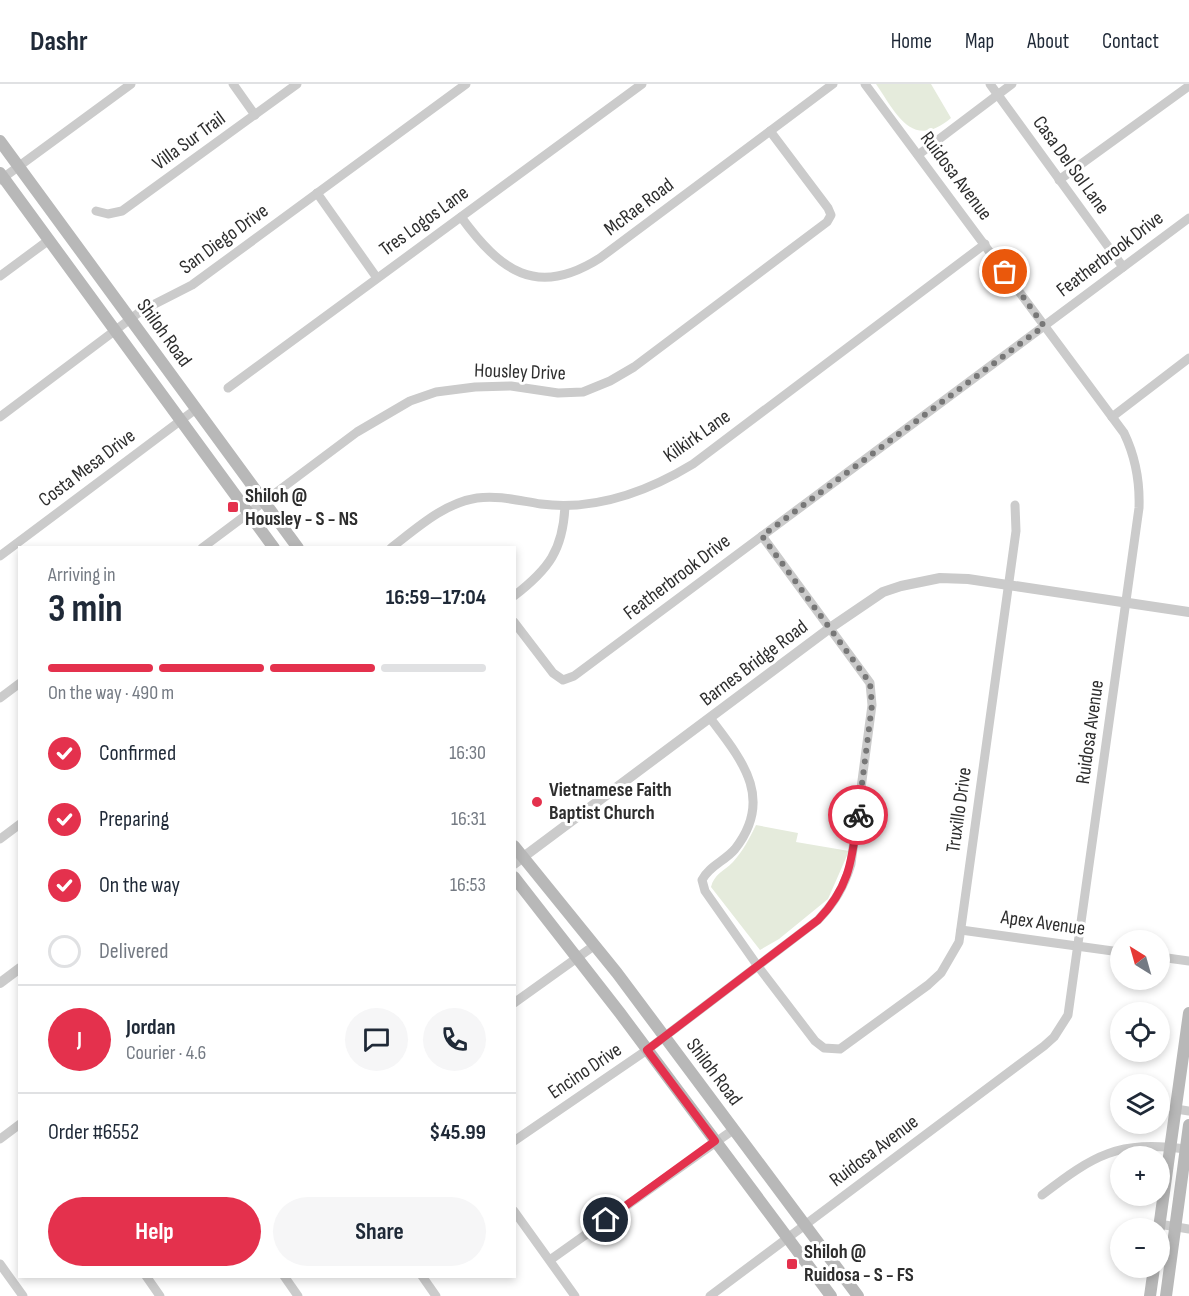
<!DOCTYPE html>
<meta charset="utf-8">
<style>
body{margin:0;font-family:"Sofia Sans Condensed",sans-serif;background:#f6f6f7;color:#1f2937;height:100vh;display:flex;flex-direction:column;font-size:22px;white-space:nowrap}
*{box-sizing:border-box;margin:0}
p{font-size:20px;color:#747a83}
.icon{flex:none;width:33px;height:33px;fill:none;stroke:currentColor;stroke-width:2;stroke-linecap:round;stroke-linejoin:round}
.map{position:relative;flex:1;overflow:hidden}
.drawer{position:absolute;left:18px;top:462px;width:498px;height:732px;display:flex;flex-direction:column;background:#fff;border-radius:0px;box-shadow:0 3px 9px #0003}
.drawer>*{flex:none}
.needle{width:39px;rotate:323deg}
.fabs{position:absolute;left:1110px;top:846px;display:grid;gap:12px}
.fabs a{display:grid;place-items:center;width:60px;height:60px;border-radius:50%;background:#fff;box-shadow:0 3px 9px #0003;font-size:30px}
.pin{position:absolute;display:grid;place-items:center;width:51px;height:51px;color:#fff;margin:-26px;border:3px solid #fff;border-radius:50%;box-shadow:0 2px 6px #0007}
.courier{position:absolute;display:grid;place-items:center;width:60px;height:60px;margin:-30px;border:4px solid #e4314d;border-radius:50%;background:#fff;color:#222;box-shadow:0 2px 8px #0007}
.head em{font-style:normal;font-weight:700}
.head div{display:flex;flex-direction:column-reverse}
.head{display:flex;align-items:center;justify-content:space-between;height:102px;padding:0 30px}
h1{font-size:39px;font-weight:700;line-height:45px}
.bar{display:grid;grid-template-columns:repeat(4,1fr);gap:9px 6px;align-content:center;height:72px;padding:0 30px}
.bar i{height:8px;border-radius:4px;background:#e0e1e3}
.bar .on{background:#e4314d}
.bar p{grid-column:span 4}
.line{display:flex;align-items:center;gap:15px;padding:0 30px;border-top:2px solid #e0e1e3}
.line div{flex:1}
.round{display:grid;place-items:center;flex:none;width:63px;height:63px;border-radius:32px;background:#f6f6f7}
ol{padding:0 30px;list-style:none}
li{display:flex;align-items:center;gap:18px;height:66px}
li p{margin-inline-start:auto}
li .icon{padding:6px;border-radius:50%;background:#e4314d;color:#fff;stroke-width:4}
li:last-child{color:#747a83}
li i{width:33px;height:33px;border:3px solid #e0e1e3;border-radius:50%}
.primary-button{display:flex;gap:12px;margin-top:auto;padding:12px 30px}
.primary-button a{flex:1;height:69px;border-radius:36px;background:#e4314d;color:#fff;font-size:24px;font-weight:700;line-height:69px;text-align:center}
.primary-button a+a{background:#f6f6f7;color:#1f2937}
header{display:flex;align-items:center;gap:36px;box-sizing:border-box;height:84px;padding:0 30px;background:#fff;border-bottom:2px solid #e0e1e3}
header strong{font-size:28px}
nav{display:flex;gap:33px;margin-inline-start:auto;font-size:21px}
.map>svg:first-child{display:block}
.green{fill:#e5ebdc}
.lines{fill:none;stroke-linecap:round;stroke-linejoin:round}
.minor{stroke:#cbcbcb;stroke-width:9}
.tertiary{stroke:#cbcbcb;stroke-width:10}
.secondary{stroke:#b8b8b8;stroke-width:12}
.done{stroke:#777;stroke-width:6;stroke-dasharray:0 10.8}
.route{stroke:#e4314d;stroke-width:8}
.poi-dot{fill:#e4314d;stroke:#fff;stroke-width:2}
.labels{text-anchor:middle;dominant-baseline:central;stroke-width:6;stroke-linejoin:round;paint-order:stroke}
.street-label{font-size:20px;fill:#2e2e2e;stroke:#fff}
.poi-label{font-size:20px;font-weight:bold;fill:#2e2e2e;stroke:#fff;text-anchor:start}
</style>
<header>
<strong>Dashr</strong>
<nav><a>Home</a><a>Map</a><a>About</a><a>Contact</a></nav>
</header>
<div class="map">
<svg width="1189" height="1212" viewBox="0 0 1189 1212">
<rect width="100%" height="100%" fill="#fff"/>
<g class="green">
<path d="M876,0H931L951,34C912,67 896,29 876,0Z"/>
<path d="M756,741L798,749L796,758L849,767L828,815L779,855L760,866L711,803C714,790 724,787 733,778C743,767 749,755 756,741Z"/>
</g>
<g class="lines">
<g class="minor">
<polyline points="233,0 255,31"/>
<polyline points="990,0 1123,183"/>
<polyline points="918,71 1012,0"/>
<polyline points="0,96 131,0"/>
<polyline points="1059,96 1189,2"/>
<polyline points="317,109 377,194"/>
<polyline points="96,127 108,130 122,127 297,0"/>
<path d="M461,133C500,186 536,215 600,174L833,0"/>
<polyline points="0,192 49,156"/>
<polyline points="228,304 642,0"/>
<polyline points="0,333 141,227 192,201 466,0"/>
<polyline points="1112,333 1189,274"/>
<polyline points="202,464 357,348 410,317 436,308 475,303 511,302 558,309 583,308 610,297 634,283 827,138 831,131 828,124 770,47"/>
<path d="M391,464C417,444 444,419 477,414C499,411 520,417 541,420C596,427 647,408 693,380L985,160"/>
<polyline points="0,472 196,325"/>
<path d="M514,512C549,485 563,466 565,422"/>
<polyline points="514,538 553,589 563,596 574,592 1189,134"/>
<polyline points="0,614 20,599"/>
<path d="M710,634C741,675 775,714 735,765C725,777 709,782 702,796L705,807L757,881L815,957L824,964L840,965L928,901L941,889L959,858L1016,447L1015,421"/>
<polyline points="0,755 20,740"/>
<polyline points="961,846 1120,868"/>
<polyline points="1160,873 1189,877"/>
<polyline points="514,919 595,861"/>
<polyline points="1176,1025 1189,1027"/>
<polyline points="0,1055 20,1040"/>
<path d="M514,1057L647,966L818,836C835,818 844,803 851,780L872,621L870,599L762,452"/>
<path d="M1042,1111C1094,1071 1118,1056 1186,1065"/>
<polyline points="514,1127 575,1212"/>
<polyline points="1159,1140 1189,1145"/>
<polyline points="550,1176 733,1046"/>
<polyline points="0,1180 23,1212"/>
<polyline points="146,1192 160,1212"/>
<polyline points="284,1192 298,1212"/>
<polyline points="422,1192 436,1212"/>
<path d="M710,1212L1044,962L1054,953L1068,931L1139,424C1140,397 1136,374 1124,349L865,0"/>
</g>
<g class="tertiary">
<polyline points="514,780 830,544 883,508 901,502 940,494 968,495 1189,528"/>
<polyline points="0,899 20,884"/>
</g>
<g class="secondary">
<polyline points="0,57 298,464"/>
<polyline points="0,89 274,464"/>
<polyline points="514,762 617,889 858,1212"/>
<polyline points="514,793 620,929 831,1212"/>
<polyline points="1159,1144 1189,929"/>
<polyline points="1150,1212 1154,1184"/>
<polyline points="1166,1212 1189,1041"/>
</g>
</g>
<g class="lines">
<polyline class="done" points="858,731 872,621 870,599 762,452 1044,242 1005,188"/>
<path class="route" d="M606,1136L715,1057L647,966L818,836C850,803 852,775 858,731"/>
</g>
<g class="poi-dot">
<rect x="227" y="417" width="12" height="12" rx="3"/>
<circle cx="537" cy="718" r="6"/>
<rect x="786" y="1174" width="12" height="12" rx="3"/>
</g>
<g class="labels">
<g class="street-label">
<text transform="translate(189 57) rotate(-36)">Villa Sur Trail</text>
<text transform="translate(1071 81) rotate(54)">Casa Del Sol Lane</text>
<text transform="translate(956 92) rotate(53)">Ruidosa Avenue</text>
<text transform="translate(639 123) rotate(-37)">McRae Road</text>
<text transform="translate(424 137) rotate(-36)">Tres Logos Lane</text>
<text transform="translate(224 155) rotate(-36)">San Diego Drive</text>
<text transform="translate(1110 170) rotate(-37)">Featherbrook Drive</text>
<text transform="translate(164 249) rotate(54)">Shiloh Road</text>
<text transform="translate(520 288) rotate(2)">Housley Drive</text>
<text transform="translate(697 352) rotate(-35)">Kilkirk Lane</text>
<text transform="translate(87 384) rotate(-37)">Costa Mesa Drive</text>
<text transform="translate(677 493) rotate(-37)">Featherbrook Drive</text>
<text transform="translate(754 579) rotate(-37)">Barnes Bridge Road</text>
<text transform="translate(1090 648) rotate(-82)">Ruidosa Avenue</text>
<text transform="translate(959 726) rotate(-82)">Truxillo Drive</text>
<text transform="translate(1043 839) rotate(8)">Apex Avenue</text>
<text transform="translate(585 987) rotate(-34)">Encino Drive</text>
<text transform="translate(714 988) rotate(53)">Shiloh Road</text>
<text transform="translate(874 1067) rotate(-37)">Ruidosa Avenue</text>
</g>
<g class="poi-label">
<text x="245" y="412">Shiloh @<tspan x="245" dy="23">Housley - S - NS</tspan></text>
<text x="549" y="706">Vietnamese Faith<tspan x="549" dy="23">Baptist Church</tspan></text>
<text x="804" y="1168">Shiloh @<tspan x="804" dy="23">Ruidosa - S - FS</tspan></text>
</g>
</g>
</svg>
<div class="fabs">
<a><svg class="needle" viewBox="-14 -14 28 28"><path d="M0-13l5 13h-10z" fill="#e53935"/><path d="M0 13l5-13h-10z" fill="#747a83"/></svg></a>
<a><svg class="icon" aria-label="locate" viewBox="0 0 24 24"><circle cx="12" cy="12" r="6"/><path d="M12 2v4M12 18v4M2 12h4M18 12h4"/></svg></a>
<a><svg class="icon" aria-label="layers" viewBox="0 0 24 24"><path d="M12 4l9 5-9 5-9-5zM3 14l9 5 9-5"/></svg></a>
<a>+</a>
<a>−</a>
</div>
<div class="pin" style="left:1005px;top:188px;background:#ea580c"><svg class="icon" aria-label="bag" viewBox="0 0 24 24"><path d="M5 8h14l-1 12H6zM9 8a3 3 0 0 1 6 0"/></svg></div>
<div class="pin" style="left:606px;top:1136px;background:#1f2937"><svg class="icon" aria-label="home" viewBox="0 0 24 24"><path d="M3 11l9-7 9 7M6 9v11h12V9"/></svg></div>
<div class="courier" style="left:858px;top:731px"><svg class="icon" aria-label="bike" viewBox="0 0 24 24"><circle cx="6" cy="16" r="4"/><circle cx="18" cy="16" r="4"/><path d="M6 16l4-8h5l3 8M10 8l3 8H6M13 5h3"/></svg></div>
<section class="drawer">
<div class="head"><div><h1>3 min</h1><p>Arriving in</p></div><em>16:59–17:04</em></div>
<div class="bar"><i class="on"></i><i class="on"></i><i class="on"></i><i></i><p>On the way · 490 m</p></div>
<ol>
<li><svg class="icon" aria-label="check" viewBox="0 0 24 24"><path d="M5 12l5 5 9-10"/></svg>Confirmed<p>16:30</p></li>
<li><svg class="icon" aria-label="check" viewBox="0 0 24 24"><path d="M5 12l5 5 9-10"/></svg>Preparing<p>16:31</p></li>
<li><svg class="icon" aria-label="check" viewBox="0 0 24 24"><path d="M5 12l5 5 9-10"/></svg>On the way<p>16:53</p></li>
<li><i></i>Delivered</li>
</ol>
<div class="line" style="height:108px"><b class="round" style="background:#e4314d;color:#fff">J</b><div><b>Jordan</b><p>Courier · 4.6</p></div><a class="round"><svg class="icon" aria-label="chat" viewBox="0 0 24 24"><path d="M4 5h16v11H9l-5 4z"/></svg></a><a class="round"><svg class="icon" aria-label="phone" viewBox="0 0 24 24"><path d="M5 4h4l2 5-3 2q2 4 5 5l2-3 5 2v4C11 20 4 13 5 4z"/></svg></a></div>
<div class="line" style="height:78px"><div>Order #6552</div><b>$45.99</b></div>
<div class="primary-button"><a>Help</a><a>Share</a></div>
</section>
</div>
